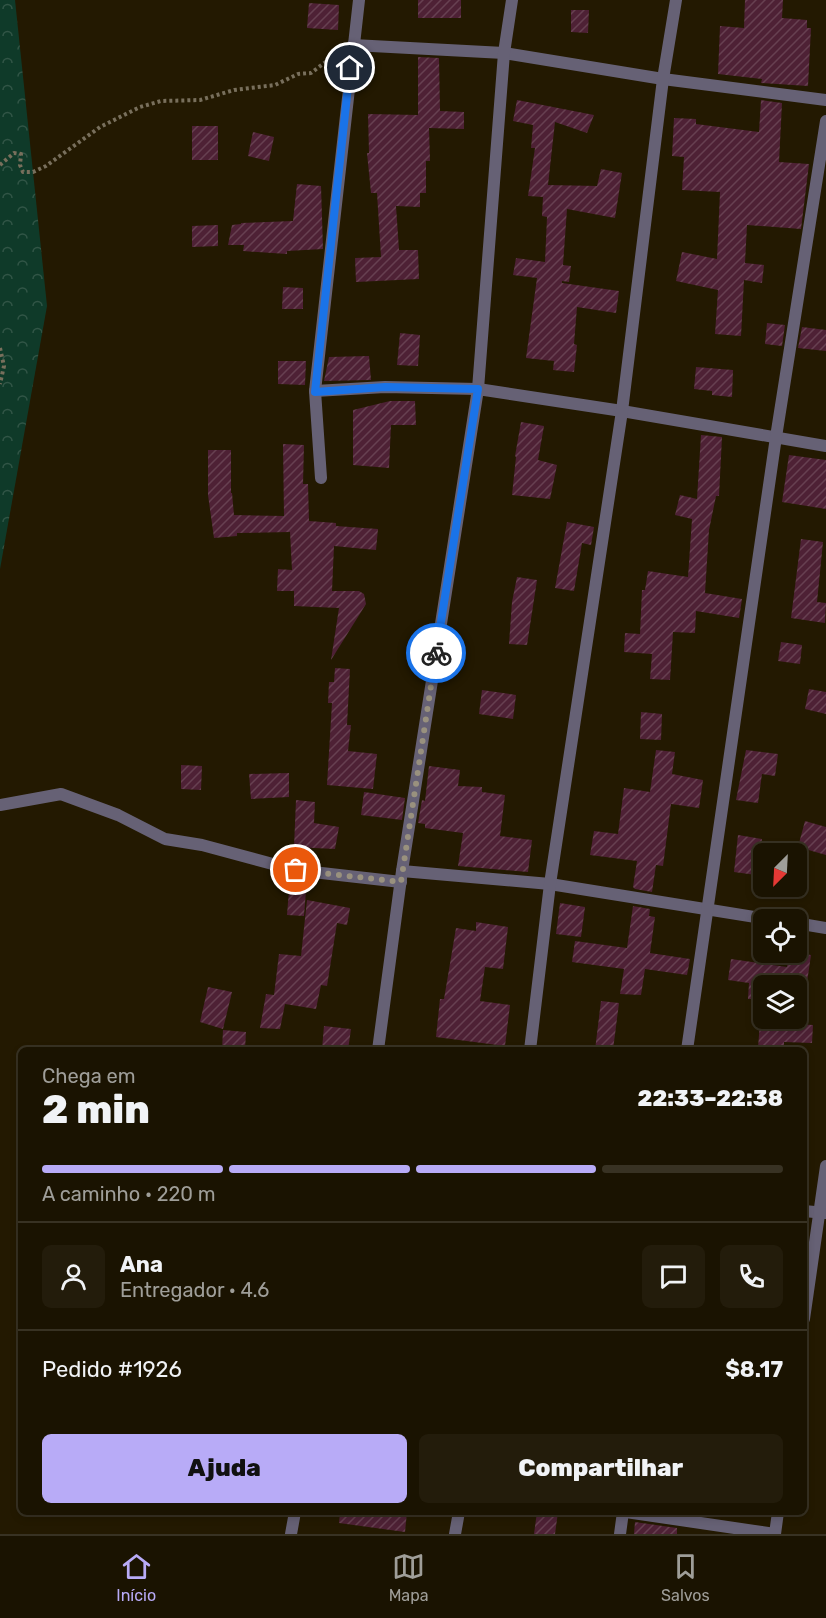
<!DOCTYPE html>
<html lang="pt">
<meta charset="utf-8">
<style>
body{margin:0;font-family:Rubik,sans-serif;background:#231c0b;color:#f1f3f6;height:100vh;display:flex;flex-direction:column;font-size:22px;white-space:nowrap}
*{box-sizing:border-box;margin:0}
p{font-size:20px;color:#9f9e99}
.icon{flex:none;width:33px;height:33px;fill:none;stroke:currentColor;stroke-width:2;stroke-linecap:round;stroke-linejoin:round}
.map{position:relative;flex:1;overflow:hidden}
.panel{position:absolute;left:18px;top:1047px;width:789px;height:468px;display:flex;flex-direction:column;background:#1a1301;border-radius:9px;box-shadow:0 3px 9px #0003,0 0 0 2px #383223}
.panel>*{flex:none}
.needle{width:39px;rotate:204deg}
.buttons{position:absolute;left:753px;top:843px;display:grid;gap:12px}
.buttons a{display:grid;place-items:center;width:54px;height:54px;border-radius:9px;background:#1a1301;box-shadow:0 3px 9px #0003,0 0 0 2px #383223;font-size:30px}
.pin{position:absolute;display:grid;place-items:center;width:51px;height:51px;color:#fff;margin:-26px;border:3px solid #fff;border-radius:50%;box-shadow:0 2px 6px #0007}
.courier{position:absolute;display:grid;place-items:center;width:60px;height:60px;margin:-30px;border:4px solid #1a73e8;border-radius:50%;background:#fff;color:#222;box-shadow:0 2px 8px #0007}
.head em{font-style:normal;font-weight:800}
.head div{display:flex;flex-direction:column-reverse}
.head{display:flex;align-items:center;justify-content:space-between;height:102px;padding:0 24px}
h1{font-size:39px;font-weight:800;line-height:45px}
.bar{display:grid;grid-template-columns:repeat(4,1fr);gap:9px 6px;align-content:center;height:72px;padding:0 24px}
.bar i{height:8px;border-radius:4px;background:#383223}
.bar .selected{background:#b8abf7}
.bar p{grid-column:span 4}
.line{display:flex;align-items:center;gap:15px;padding:0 24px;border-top:2px solid #383223}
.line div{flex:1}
.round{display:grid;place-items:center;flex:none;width:63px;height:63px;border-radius:9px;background:#231c0b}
.button{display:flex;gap:12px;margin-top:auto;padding:12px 24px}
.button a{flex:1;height:69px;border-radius:9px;background:#b8abf7;color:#111;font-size:24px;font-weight:800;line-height:69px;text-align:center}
.button a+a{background:#231c0b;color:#f1f3f6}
.tabs{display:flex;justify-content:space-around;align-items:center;height:84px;border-top:2px solid #383223;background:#1a1301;font-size:16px;color:#9f9e99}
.tabs a{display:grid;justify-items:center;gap:3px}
.tabs .selected{color:#b8abf7}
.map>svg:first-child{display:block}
.forest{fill:url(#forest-crowns)}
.building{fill:url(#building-hatch)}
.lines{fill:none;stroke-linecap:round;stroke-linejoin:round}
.path{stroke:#786f5c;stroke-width:4;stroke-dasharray:3 3;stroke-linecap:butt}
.minor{stroke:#666175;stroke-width:12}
.done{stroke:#99917e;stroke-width:6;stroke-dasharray:0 10.8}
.route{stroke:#1a73e8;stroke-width:8}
</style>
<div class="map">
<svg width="826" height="1534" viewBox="0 0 826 1534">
<defs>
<pattern id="forest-crowns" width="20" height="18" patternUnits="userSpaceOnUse" patternTransform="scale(1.5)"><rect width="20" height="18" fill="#0f3a29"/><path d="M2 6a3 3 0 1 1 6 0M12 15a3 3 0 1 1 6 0" fill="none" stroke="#315546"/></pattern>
<pattern id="building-hatch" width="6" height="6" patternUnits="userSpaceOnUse" patternTransform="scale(1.5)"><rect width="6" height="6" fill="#4e2135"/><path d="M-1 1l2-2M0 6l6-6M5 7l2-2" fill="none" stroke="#674051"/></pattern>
</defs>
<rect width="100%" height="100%" fill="#231901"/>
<polygon class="forest" points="0,0 15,0 47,306 0,569"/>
<g class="building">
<rect x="418" y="0" width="43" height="18"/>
<polygon points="745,0 783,0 782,18 807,20 807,28 811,28 808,86 761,83 762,79 718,74 720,26 744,28"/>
<polygon points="309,3 339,5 338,30 307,28"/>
<polygon points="571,10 589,10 588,33 571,32"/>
<polygon points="418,57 439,58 440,111 464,112 464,129 429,128 430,161 426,161 426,193 420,193 420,207 396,206 399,250 418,250 419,279 356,282 355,258 381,257 377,193 371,193 367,153 369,153 368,114 418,115"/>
<polygon points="517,100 594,115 587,133 555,122 548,185 597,186 601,169 622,173 615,218 567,209 563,265 571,266 569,282 562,281 562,283 619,291 616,313 577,307 574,344 577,345 574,372 553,370 554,361 526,358 537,278 513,275 516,258 545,262 547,217 542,216 543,197 528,196 535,148 531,148 533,125 513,121"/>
<polygon points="761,100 782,103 779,162 809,164 801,229 747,225 745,263 764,265 762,283 744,280 741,336 715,334 718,290 676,281 682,252 717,259 720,192 682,190 684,157 672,156 674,118 696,119 696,124 759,132"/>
<rect x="192" y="126" width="26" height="34"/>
<polygon points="253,132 274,137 269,161 248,156"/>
<polygon points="297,184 321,186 323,249 287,251 287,254 243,251 244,245 228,245 232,225 241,224 241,223 293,221"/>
<polygon points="218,225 218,246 192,247 192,226"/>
<polygon points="283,287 303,288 303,309 282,309"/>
<polygon points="767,323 785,325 782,346 765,344"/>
<polygon points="802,327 826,330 826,351 798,348"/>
<polygon points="400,333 420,335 418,366 397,365"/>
<polygon points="369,356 371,380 324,381 329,357"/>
<polygon points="278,361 306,361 305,385 278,384"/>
<polygon points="696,367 733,370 732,397 712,395 712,391 694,389"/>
<polygon points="390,401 415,401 416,425 391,425 389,468 353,465 353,410"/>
<polygon points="521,422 544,426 538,460 557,465 550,499 512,495 516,457 515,456"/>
<polygon points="701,435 722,437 719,496 716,496 709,530 705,593 742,599 739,618 696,611 695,633 673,632 670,680 650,679 652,654 624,652 625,633 640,634 642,590 645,590 648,571 688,577 692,519 675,515 680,495 697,499"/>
<polygon points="283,444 304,445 303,484 308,484 309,521 336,523 336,526 378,529 376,550 334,546 332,591 359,591 364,594 366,604 331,660 339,608 294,606 294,591 277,591 278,569 292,570 290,532 237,533 237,536 214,538 208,495 208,450 231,450 231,493 232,493 234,515 284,516"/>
<polygon points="789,455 826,460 826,509 782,502"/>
<polygon points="567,522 594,527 591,545 582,543 574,591 555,588"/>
<polygon points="801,539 823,542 817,602 826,603 825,623 791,618"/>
<polygon points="517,577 537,580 527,645 509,644 512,602"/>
<polygon points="781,642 802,645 800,664 778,661"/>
<polygon points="335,668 350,669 347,725 351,725 348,751 377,754 373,789 327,785 332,703 328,703 329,682 334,682"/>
<polygon points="809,689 826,692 826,714 805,709"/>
<polygon points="482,690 516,695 513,719 479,714"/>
<polygon points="641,712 662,714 661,740 640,739"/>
<polygon points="656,750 675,752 672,774 703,780 699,808 671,804 663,866 656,865 652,892 635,889 633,887 637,861 590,855 594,831 618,834 624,788 650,792"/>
<polygon points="746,750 778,754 775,776 762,774 758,803 736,800"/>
<polygon points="181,765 202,766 201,790 181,789"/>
<polygon points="429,766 460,770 458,786 482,787 482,792 505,795 500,836 532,840 528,872 458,866 463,833 425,828 425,824 418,823 422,800 425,801"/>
<polygon points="289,773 289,797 251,799 249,774"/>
<polygon points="364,792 405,798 402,820 361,815"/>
<polygon points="296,800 315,802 314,823 339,827 335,849 294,847"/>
<polygon points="805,821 826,827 826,855 798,847"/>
<polygon points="738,835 762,839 756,875 734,872"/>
<polygon points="289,890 306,891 304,916 287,915"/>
<polygon points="307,900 350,908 347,925 337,923 327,986 321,985 316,1009 285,1004 280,1029 260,1028 266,994 274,995 279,954 301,956"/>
<polygon points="560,903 585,907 581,937 556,934"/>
<polygon points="633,906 650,909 649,916 655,917 650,953 690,959 687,975 645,969 641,995 620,994 624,969 572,962 575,941 627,948"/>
<polygon points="476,922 508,927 503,969 485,967 480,1001 510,1005 505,1046 436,1037 440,999 444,999 456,928 476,931"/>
<polygon points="789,952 811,955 806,989 796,988 796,986 764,986 764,999 748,999 749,983 728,980 731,959 787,967"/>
<polygon points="208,987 232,992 223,1029 200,1022"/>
<polygon points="601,1001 619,1003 613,1050 595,1050"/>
<polygon points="760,1022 813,1025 812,1043 784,1042 784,1050 758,1048"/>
<polygon points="324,1026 351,1029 348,1050 322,1049"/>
<polygon points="223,1030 246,1032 245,1050 222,1050"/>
<polygon points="340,1512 407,1512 405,1532 339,1523"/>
<polygon points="537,1512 558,1512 555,1534 534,1534"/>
<polygon points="635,1522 677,1528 677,1534 634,1534"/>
</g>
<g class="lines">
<g class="path">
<polyline points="0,165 14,153 21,154 20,165 23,172 33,172 46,166 100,127 140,107 161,101 200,100 234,90 275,85 298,74 311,73 336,54"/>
<polyline points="0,348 4,366 0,384"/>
</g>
<g class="minor">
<polyline points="353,45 504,53 663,79 826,100"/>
<polyline points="315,391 385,387 478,389 622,411 826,446"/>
<polyline points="321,478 315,391 359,0"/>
<polyline points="0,805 61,794 118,815 165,839 202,845 295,870 401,882"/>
<polyline points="402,871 550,884 773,920"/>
<polyline points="796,923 826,928"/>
<polyline points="378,1050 402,871 478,389 504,53 512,0"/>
<polyline points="530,1050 550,884 622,411 663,79 676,0"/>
<polyline points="687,1050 776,437 826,121"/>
<polyline points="804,1211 825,1213"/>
<polyline points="804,1319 826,1166"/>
<polyline points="626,1512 775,1534"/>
<polyline points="291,1534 295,1512"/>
<polyline points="455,1534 459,1512"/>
<polyline points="620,1534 623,1512"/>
<polyline points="775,1534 778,1512"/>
</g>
</g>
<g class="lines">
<polyline class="done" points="296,870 401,882 436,653"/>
<polyline class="route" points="350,68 315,392 385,387 478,389 436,653"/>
</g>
</svg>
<div class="buttons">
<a><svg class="needle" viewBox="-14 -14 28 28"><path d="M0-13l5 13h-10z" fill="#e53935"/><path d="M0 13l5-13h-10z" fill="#9f9e99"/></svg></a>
<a><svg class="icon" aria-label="locate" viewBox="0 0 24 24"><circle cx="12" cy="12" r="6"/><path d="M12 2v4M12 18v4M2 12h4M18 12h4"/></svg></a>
<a><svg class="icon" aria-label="layers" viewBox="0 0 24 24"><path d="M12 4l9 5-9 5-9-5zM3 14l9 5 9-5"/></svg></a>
</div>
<div class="pin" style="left:296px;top:870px;background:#ea580c"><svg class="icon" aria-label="bag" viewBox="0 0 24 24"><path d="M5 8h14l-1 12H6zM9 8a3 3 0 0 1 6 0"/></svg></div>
<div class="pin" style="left:350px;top:68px;background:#1f2937"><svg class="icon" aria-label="home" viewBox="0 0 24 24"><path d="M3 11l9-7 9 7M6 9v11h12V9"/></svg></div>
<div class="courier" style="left:436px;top:653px"><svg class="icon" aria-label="bike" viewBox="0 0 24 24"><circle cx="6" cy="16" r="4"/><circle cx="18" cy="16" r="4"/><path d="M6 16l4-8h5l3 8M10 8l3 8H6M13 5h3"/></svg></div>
<section class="panel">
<div class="head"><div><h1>2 min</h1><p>Chega em</p></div><em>22:33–22:38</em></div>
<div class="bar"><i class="selected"></i><i class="selected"></i><i class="selected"></i><i></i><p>A caminho · 220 m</p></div>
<div class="line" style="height:108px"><a class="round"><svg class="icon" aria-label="person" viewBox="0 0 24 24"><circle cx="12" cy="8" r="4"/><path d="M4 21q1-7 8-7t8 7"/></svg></a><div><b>Ana</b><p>Entregador · 4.6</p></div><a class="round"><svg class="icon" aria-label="chat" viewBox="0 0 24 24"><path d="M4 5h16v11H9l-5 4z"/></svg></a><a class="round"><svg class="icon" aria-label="phone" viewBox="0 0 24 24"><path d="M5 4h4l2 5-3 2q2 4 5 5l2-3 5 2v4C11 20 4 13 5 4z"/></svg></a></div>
<div class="line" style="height:78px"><div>Pedido #1926</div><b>$8.17</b></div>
<div class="button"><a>Ajuda</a><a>Compartilhar</a></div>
</section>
</div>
<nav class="tabs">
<a class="selected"><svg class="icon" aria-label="home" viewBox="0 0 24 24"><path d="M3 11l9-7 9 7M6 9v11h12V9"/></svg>Início</a>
<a><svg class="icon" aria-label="map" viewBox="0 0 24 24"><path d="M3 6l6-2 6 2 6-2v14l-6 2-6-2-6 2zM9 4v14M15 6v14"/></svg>Mapa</a>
<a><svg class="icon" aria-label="saved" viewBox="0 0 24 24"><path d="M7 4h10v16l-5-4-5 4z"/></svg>Salvos</a>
</nav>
